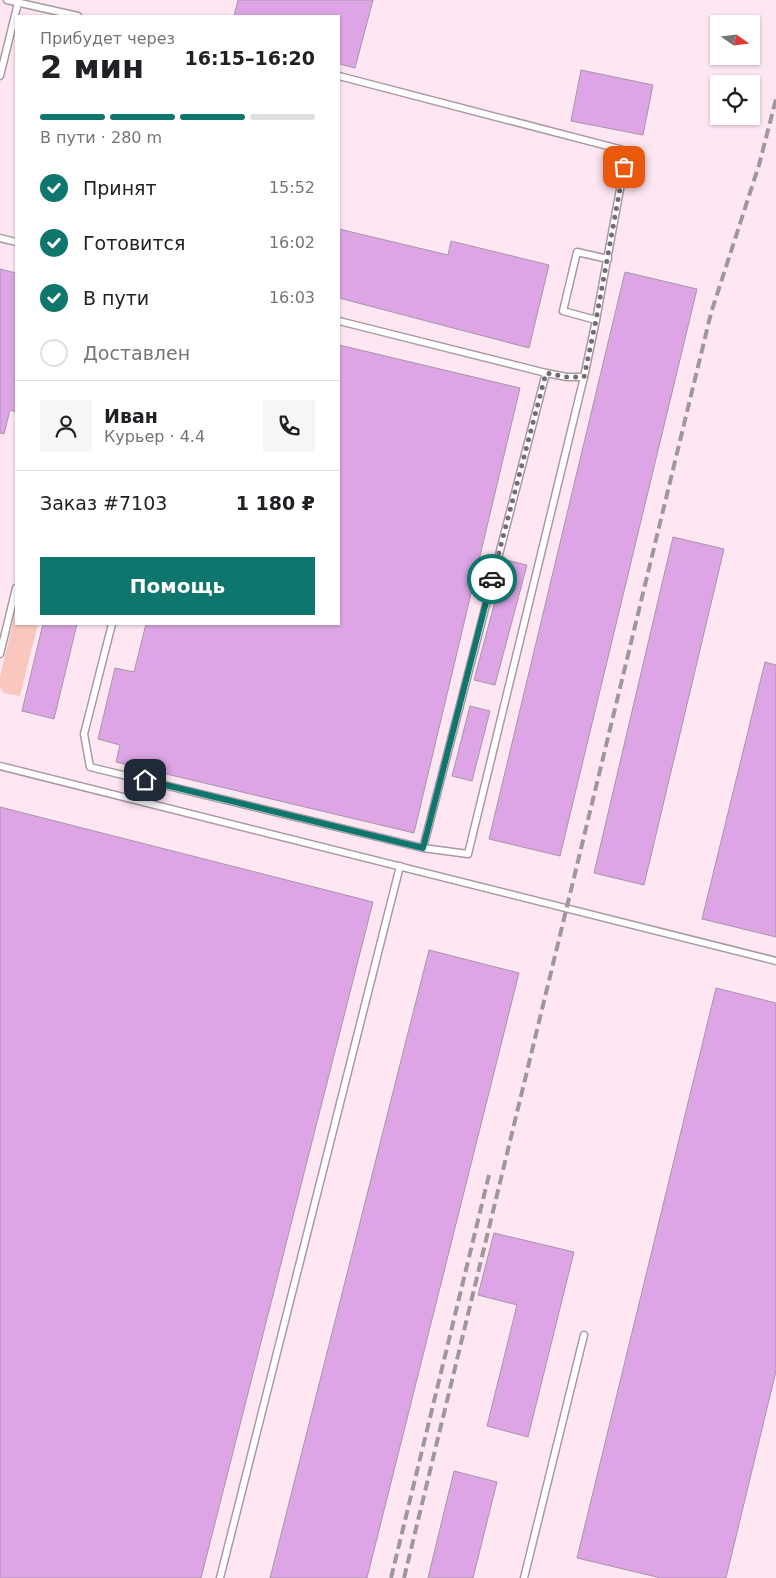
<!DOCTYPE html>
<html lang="ru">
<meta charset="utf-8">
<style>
body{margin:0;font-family:"DejaVu Sans",sans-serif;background:#f6f6f6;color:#202124;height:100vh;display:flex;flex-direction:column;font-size:19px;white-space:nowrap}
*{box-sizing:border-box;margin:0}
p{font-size:16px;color:#757577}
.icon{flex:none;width:28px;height:28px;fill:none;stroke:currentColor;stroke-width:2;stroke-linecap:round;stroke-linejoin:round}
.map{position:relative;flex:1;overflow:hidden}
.side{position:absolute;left:15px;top:15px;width:325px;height:610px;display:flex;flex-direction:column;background:#fff;border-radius:0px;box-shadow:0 1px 4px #0004}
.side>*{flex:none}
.needle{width:32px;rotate:104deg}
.buttons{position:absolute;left:710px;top:15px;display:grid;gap:10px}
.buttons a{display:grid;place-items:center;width:50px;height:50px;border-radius:0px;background:#fff;box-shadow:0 1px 4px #0004;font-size:25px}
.pin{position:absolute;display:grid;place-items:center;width:42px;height:42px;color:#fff;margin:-21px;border-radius:10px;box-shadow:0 2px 8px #0006}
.courier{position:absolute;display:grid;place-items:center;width:50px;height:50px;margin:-25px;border:4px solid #0f766e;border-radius:50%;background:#fff;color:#222;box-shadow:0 1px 6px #0007}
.headline em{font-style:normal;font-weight:800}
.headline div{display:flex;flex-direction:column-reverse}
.headline{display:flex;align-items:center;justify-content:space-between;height:85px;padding:0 25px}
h1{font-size:32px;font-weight:800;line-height:38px}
.bar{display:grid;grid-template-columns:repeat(4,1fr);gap:8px 5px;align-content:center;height:60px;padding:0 25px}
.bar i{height:6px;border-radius:4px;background:#e0e0e0}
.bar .on{background:#0f766e}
.bar p{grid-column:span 4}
.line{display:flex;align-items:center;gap:12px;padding:0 25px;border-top:1px solid #e0e0e0}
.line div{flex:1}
.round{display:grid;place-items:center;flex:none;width:52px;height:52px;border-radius:0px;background:#f6f6f6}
ol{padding:0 25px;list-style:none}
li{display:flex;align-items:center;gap:15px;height:55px}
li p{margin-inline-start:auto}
li .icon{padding:5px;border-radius:50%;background:#0f766e;color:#fff;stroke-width:4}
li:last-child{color:#757577}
li i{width:28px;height:28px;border:2px solid #e0e0e0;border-radius:50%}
.cta{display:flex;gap:10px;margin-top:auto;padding:10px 25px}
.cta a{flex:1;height:58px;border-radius:0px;background:#0f766e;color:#fff;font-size:20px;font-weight:800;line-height:58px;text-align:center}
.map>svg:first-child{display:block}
.built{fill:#fee7f3;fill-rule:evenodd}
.green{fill:#fac7bf}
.building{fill:#dda5e5;stroke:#a597a6}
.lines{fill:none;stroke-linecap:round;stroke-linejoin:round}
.service-casing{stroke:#aa98a2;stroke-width:9}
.service{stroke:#fff;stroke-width:6}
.rail{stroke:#9e989b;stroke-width:4;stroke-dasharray:10 5;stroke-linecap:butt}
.done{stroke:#746d70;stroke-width:5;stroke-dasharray:0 9}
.route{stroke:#0f766e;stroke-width:6}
</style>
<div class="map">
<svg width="776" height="1578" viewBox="0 0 776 1578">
<rect width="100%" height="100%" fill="#fefafc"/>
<path class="built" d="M0,0H776V1578H0ZM16,16H339V624H16ZM719,24H751V56H719ZM719,84H751V116H719Z"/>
<polygon class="green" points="16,610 16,624 38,624 20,696 4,693 0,687 0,677"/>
<g class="building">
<polygon points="238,0 373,0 355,68 339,64 339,16 234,16"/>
<polygon points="581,70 653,85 643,135 571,121"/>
<polygon points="339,229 448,255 451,241 549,265 529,348 339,298"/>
<polygon points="0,269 16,273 16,412 10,410 4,434 0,433"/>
<polygon points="625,272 697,289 560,856 489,839"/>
<polygon points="339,345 520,388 414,833 116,762 120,745 98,739 115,668 134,672 146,624 339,624"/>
<polygon points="673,537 724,549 644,885 594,873"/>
<polygon points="506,560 527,565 495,685 474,680"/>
<polygon points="43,624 77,624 54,719 22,711"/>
<polygon points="765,662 776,665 776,937 702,919"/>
<polygon points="470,706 490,711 472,781 452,776"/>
<polygon points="0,807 373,902 201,1578 0,1578"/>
<polygon points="429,950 519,973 367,1578 270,1578"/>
<polygon points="716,988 776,1003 776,1371 726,1578 661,1578 577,1558"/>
<polygon points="494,1233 574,1252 528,1437 487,1426 517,1305 478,1295"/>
<polygon points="454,1471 497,1482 473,1578 428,1578"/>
</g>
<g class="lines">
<g class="service-casing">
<g id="service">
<polyline points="7,0 78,16"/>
<polyline points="0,76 18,3"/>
<polyline points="339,76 627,151 596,320 584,377 567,377 546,373 339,321"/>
<polyline points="0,238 16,242"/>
<polyline points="596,320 563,311 577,252 608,259"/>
<polyline points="112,624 84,734 90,767 423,848 468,854 584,377"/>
<polyline points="0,654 16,588"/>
<polyline points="0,766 776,961"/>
<polyline points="423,848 546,373"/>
<polyline points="220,1578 400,866"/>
<polyline points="524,1578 584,1335"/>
</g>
</g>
<use href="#service" class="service"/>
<g class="rail">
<polyline points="391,1578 489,1175"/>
<polyline points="404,1578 711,313 759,165 776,99"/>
</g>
</g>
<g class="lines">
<polyline class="done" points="492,579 546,373 566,377 584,377 596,320 624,167"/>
<polyline class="route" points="145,780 423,848 492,579"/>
</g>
</svg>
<div class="buttons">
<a><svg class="needle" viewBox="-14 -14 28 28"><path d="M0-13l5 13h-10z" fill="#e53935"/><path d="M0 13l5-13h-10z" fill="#757577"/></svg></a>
<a><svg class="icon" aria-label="locate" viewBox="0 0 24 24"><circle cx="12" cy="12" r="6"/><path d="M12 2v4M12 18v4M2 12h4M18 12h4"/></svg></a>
</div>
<div class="pin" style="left:624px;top:167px;background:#ea580c"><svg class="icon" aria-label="bag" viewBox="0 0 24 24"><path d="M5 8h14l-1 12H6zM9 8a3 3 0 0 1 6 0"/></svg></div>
<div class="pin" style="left:145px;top:780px;background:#1f2937"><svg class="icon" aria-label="home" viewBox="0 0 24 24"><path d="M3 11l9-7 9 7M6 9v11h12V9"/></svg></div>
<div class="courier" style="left:492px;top:579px"><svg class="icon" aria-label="car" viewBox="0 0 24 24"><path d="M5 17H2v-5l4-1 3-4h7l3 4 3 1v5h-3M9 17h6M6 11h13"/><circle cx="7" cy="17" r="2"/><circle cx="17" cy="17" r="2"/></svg></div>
<section class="side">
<div class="headline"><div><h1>2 мин</h1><p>Прибудет через</p></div><em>16:15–16:20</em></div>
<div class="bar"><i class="on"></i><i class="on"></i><i class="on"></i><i></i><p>В пути · 280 m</p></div>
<ol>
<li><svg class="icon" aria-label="check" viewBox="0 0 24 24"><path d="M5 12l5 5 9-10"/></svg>Принят<p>15:52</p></li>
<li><svg class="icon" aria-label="check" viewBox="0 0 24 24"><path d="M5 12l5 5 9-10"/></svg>Готовится<p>16:02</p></li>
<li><svg class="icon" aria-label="check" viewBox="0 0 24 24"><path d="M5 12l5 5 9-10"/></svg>В пути<p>16:03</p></li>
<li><i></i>Доставлен</li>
</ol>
<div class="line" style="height:90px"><a class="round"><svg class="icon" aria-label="person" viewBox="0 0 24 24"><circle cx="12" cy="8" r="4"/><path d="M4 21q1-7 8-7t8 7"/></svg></a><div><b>Иван</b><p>Курьер · 4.4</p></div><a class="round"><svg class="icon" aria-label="phone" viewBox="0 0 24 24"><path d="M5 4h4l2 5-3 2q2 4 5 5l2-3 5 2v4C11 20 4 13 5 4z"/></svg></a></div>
<div class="line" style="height:65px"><div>Заказ #7103</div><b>1 180 ₽</b></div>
<div class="cta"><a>Помощь</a></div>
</section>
</div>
